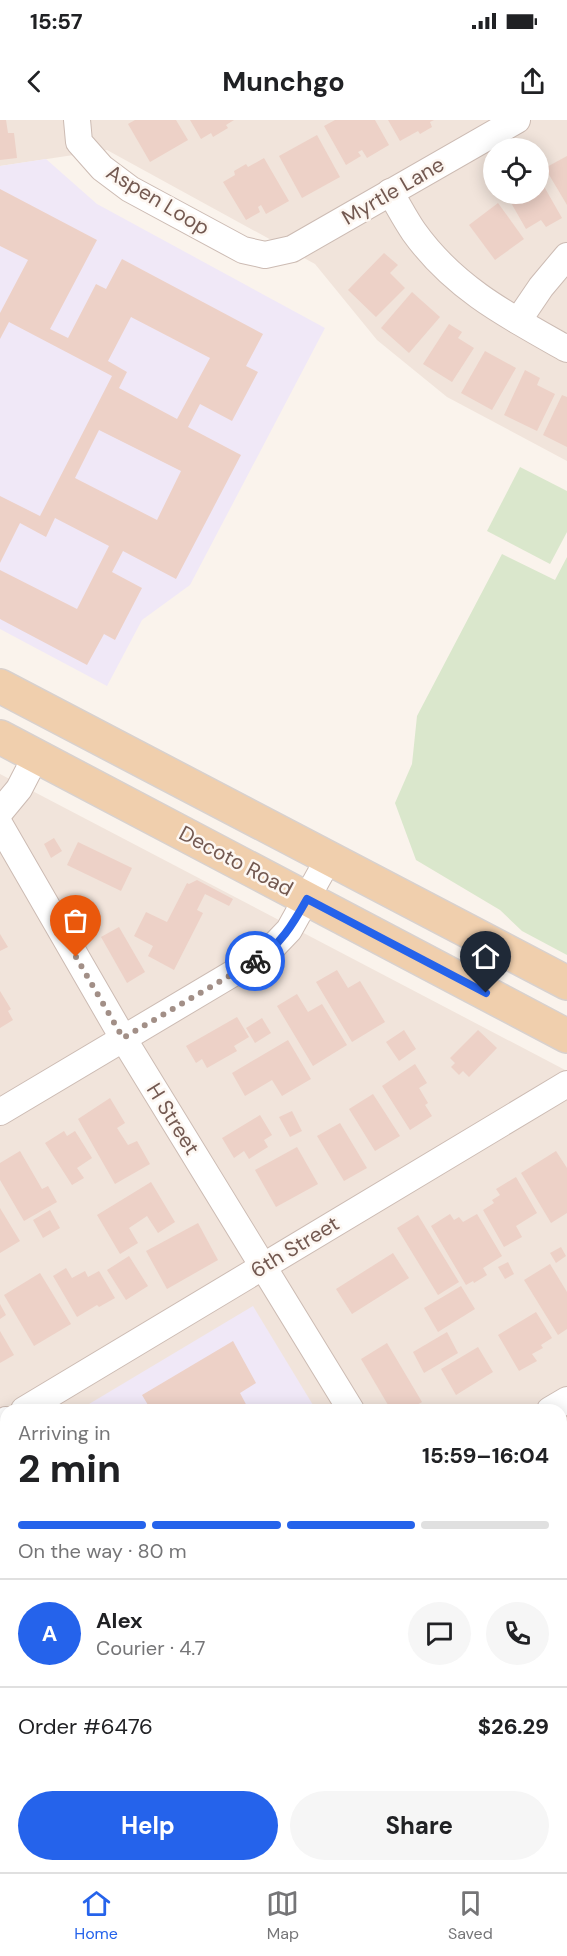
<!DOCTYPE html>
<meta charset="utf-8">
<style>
body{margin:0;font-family:"DM Sans",sans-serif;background:#f6f6f6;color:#202124;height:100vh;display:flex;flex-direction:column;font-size:22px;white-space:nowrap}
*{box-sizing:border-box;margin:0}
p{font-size:20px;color:#757577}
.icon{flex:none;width:33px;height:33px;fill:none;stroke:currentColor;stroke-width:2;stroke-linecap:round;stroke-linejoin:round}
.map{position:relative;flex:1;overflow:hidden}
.details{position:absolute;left:0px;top:1284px;width:567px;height:468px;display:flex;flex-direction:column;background:#fff;border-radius:18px 18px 0 0;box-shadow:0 3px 15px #0003}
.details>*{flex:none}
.fabs{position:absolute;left:483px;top:18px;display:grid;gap:12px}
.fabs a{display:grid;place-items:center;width:66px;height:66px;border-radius:50%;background:#fff;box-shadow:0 3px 15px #0003;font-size:30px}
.pin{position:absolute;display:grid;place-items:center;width:51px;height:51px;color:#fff;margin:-62px -26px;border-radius:50% 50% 50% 0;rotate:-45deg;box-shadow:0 0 6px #0007}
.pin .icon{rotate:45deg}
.courier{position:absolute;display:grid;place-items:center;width:60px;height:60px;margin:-30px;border:4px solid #2563eb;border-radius:50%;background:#fff;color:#222;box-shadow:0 2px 8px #0007}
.head em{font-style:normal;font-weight:700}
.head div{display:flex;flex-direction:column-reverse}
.head{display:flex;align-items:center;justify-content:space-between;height:102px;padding:0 18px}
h1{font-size:39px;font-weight:700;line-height:45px}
.bar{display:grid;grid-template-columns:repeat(4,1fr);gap:9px 6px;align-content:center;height:72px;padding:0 18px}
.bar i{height:8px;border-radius:4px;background:#e0e0e0}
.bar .active{background:#2563eb}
.bar p{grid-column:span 4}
.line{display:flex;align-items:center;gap:15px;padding:0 18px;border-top:2px solid #e0e0e0}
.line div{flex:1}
.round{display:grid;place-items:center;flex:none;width:63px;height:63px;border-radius:32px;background:#f6f6f6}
.cta{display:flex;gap:12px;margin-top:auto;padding:12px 18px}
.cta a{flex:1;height:69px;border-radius:36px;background:#2563eb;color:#fff;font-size:24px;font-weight:700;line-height:69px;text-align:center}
.cta a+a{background:#f6f6f6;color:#202124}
.status{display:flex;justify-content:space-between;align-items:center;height:42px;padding:0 30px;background:#fff;direction:ltr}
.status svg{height:16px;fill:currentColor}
header{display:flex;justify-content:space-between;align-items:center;height:78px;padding:0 18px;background:#fff;font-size:27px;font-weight:700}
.dock{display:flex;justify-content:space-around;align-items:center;height:84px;border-top:2px solid #e0e0e0;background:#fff;font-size:16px;color:#757577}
.dock a{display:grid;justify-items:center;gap:3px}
.dock .active{color:#2563eb}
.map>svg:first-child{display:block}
.residential{fill:#f1e4db;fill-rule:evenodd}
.education{fill:#f0e8f7}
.green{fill:#dae7cc}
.building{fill:#edd1c7;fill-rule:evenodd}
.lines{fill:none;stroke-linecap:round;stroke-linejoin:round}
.minor-casing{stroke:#ccbbb3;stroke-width:28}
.primary-casing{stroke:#d8d1ce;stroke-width:36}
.minor{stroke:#fff;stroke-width:26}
.primary{stroke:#f0cfad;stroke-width:33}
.done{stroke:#a28f87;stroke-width:6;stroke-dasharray:0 10.8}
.route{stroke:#2563eb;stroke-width:8}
.labels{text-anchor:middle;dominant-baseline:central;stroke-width:5;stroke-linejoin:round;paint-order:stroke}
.street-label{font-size:21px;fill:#735951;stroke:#fdf7f2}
</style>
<div class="status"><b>15:57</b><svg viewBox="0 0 49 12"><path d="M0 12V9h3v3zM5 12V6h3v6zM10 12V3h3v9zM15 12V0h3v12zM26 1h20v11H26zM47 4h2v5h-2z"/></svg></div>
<header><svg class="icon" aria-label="back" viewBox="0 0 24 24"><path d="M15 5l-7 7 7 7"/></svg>Munchgo<svg class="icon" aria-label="share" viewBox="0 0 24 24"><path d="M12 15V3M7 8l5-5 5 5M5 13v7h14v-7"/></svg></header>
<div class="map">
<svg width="567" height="1752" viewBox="0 0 567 1752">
<rect width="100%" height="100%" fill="#faf3ec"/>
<g class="residential">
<path d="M0,0H567V341L447,277L377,220L315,144L107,30L0,46ZM494,28H538V74H494Z"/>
<path d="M0,654L567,951V1752H0ZM6,1290H561V1746H6Z"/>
</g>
<g class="education">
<polygon points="46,39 97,84 325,208 190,465 142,500 107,566 0,509 0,46"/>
<polygon points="253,1186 316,1290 79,1290"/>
<polygon points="6,1334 6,1581 0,1571 0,1337"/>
<polygon points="105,1746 249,1746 239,1752 108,1752"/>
</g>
<g class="green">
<polygon points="520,347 567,371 567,412 550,444 487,411"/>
<polygon points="502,434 555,460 567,437 567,835 522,811 500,790 416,740 395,683 412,644 417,596"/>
</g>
<g class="building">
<polygon points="0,0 6,0 8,13 14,13 17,38 0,40"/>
<polygon points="135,0 176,0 188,20 150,42 128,4"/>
<polygon points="190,0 234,0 226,5 228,8 213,17 211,13 201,19"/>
<polygon points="335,0 375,0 389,25 367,38 362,30 358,32 361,36 346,45 324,6"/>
<polygon points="388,0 434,0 430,2 432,7 420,14 418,11 400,21"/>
<polygon points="317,15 340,57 302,78 279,36"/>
<polygon points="567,36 567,85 545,48"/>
<polygon points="264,38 289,81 266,94 261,85 258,87 260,92 246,100 223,62 235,55 234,51 246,44 248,47"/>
<polygon points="538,56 562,98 546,107 541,100 526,109 506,74 538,74"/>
<path d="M0,69L97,120L50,209L68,218L96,164L106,169L122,139L263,214L246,246L258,252L232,301L200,284L188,307L241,335L176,459L123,431L112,452L142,468L115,520L104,514L87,545L0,499V450L77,489L109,426L55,398L46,417L20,403L0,443V376L40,396L112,256L9,202L0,219V193L28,140L0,126ZM131,197L210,238L177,299L119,268L127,252L108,241ZM99,310L181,351L157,400L75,358Z"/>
<polygon points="498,83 524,119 495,140 469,105"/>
<polygon points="384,133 398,145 390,153 405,168 376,197 348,170"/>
<polygon points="412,172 440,197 409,233 381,208"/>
<polygon points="449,204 462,212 458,218 474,228 452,262 423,244"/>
<polygon points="485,231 516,248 492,290 461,273"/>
<polygon points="525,250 540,258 537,265 555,274 537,311 504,295"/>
<polygon points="562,275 567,277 567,327 543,315"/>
<polygon points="54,718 62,731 51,738 44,724"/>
<polygon points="78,722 132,748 121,771 67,745"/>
<polygon points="197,760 233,779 229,786 205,774 197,790 203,793 174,850 148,836 153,826 134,816 146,792 167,802 187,763 189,764"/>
<polygon points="119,807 145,852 127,863 101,817"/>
<polygon points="0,814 8,827 0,831"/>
<polygon points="337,850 348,868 360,861 385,902 352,922 316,862"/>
<polygon points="0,871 11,889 8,891 13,900 0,908"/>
<polygon points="297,874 308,892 322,884 347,925 313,946 277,886"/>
<polygon points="237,897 249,917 234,926 237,931 207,948 202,939 196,943 186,926"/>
<polygon points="262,898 271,913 255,923 246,908"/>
<polygon points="404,910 416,929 399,941 386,922"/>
<polygon points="478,910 497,928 469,957 463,951 459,955 451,947 455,943 450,938"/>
<polygon points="288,920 311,959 282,976 272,960 245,976 232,953"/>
<polygon points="415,944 427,963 419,968 428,983 425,985 432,996 410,1010 382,966"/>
<polygon points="373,974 400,1016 375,1031 349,989"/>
<polygon points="110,978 125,1003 117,1008 128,1025 137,1021 150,1044 115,1064 78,999"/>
<polygon points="292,991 302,1011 290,1017 279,997"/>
<polygon points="260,995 272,1015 264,1020 268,1027 249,1039 244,1031 234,1038 222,1018"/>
<polygon points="340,1003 367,1048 344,1061 317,1016"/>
<polygon points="64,1011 67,1016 75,1011 92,1038 77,1048 84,1058 72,1065 45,1023"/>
<polygon points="297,1027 318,1064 276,1087 255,1050"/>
<polygon points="20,1031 42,1069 48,1066 57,1082 24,1101 0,1060 0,1043"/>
<polygon points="556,1031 567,1048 567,1093 551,1103 521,1053"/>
<polygon points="516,1057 537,1093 516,1106 522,1117 504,1127 483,1090 494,1083 492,1080 500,1075 496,1069"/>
<polygon points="151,1062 175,1102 158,1113 147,1096 129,1108 138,1123 120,1134 97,1095"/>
<polygon points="0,1088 20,1121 0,1133"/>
<polygon points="50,1090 60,1108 43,1118 33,1100"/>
<polygon points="450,1094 454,1100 459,1097 463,1102 477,1094 502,1136 483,1148 487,1155 474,1163 473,1161 466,1165 431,1106"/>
<polygon points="418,1095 459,1162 438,1175 397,1108"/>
<polygon points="198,1103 218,1140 167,1169 146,1131"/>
<polygon points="561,1127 566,1136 556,1143 550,1133"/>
<polygon points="393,1133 409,1158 352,1194 336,1169"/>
<polygon points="129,1136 148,1166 126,1180 107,1150"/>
<polygon points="508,1142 514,1154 505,1159 498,1147"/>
<polygon points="550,1144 567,1172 567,1209 558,1215 524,1160"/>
<polygon points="66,1148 72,1158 85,1151 88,1157 99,1151 115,1178 99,1187 97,1185 77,1197 53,1156"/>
<polygon points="40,1153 71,1204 34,1226 4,1175"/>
<polygon points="461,1166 475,1189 438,1212 424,1188"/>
<polygon points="0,1184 6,1195 0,1199"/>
<polygon points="536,1192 552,1218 541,1225 543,1228 532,1234 537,1241 519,1251 498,1215"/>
<polygon points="0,1211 14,1235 0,1243"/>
<polygon points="447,1212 458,1233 424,1253 413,1232"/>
<polygon points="233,1221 256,1263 240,1273 249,1290 151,1290 142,1275"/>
<polygon points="387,1223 422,1282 408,1290 391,1290 361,1239"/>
<polygon points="478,1227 493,1252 456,1275 441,1249"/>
<polygon points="567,1339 567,1373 561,1363 561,1343"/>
<polygon points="6,1366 6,1424 0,1428 0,1370"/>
<polygon points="561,1373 567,1383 567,1389 561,1393"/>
<polygon points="0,1443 6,1453 6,1539 0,1529"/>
<polygon points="565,1484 567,1486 567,1532 561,1536 561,1486"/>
<polygon points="0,1725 6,1735 6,1746 12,1746 15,1750 11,1752 0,1752"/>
<polygon points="130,1746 175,1746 179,1752 133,1752"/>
<polygon points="441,1746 503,1746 506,1752 441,1752 438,1747"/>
</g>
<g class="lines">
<g class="minor-casing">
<g id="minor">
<polyline points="77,0 79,22 102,48 130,69 243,130 265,135 292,129 517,0"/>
<path d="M390,72C398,85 405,99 414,112C454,168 508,196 567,229"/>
<polyline points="518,201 541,167 567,136"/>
<polyline points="0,692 19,669 36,636"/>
<polyline points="0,705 123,918 351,1290"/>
<polyline points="0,992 267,833 289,810 329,738"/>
<polyline points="24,1290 567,964"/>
<polyline points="550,1290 567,1280"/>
<polyline points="0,1304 6,1300"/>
<polyline points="561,1596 567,1593"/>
<polyline points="0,1637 6,1647"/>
<polyline points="561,1640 567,1650"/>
<polyline points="65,1746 69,1752"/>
<polyline points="303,1752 313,1746"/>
</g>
</g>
<g class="primary-casing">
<g id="primary">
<polyline points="0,566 567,863"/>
<polyline points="0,617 567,916"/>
</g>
</g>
<use href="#minor" class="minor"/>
<use href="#primary" class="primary"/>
</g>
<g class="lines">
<polyline class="done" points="76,837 123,918 255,841"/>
<path class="route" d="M255,841C280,826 293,804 307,779L486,873"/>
</g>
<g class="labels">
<g class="street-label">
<text transform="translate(393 71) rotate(-30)">Myrtle Lane</text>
<text transform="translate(158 80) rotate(31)">Aspen Loop</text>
<text transform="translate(236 741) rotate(28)">Decoto Road</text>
<text transform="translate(173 999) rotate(58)">H Street</text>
<text transform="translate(295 1127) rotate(-31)">6th Street</text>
</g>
</g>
</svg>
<div class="fabs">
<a><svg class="icon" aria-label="locate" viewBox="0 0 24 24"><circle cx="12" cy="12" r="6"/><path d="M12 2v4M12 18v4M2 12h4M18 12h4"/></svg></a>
</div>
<div class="pin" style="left:76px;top:837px;background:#ea580c"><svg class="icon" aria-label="bag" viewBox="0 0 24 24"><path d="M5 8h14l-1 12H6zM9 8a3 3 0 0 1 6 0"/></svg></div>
<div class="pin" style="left:486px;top:873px;background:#1f2937"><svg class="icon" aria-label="home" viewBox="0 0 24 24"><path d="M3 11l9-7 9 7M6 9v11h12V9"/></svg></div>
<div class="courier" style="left:255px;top:841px"><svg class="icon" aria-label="bike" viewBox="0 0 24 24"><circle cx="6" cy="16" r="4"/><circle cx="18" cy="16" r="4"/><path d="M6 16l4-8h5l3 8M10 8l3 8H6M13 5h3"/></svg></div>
<section class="details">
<div class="head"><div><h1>2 min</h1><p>Arriving in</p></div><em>15:59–16:04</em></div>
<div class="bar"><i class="active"></i><i class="active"></i><i class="active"></i><i></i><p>On the way · 80 m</p></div>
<div class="line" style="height:108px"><b class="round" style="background:#2563eb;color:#fff">A</b><div><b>Alex</b><p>Courier · 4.7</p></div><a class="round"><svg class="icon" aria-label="chat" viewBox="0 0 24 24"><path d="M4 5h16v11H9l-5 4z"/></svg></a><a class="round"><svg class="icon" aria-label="phone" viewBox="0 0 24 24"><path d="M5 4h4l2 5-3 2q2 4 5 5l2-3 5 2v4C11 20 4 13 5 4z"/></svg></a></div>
<div class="line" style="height:78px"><div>Order #6476</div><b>$26.29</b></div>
<div class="cta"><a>Help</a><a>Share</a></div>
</section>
</div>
<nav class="dock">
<a class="active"><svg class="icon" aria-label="home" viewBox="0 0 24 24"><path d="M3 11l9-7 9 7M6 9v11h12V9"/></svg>Home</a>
<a><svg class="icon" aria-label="map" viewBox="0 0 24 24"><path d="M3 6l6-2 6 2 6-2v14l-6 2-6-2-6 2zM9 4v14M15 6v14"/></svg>Map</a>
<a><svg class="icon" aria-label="saved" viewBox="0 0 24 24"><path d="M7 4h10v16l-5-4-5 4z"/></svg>Saved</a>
</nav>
